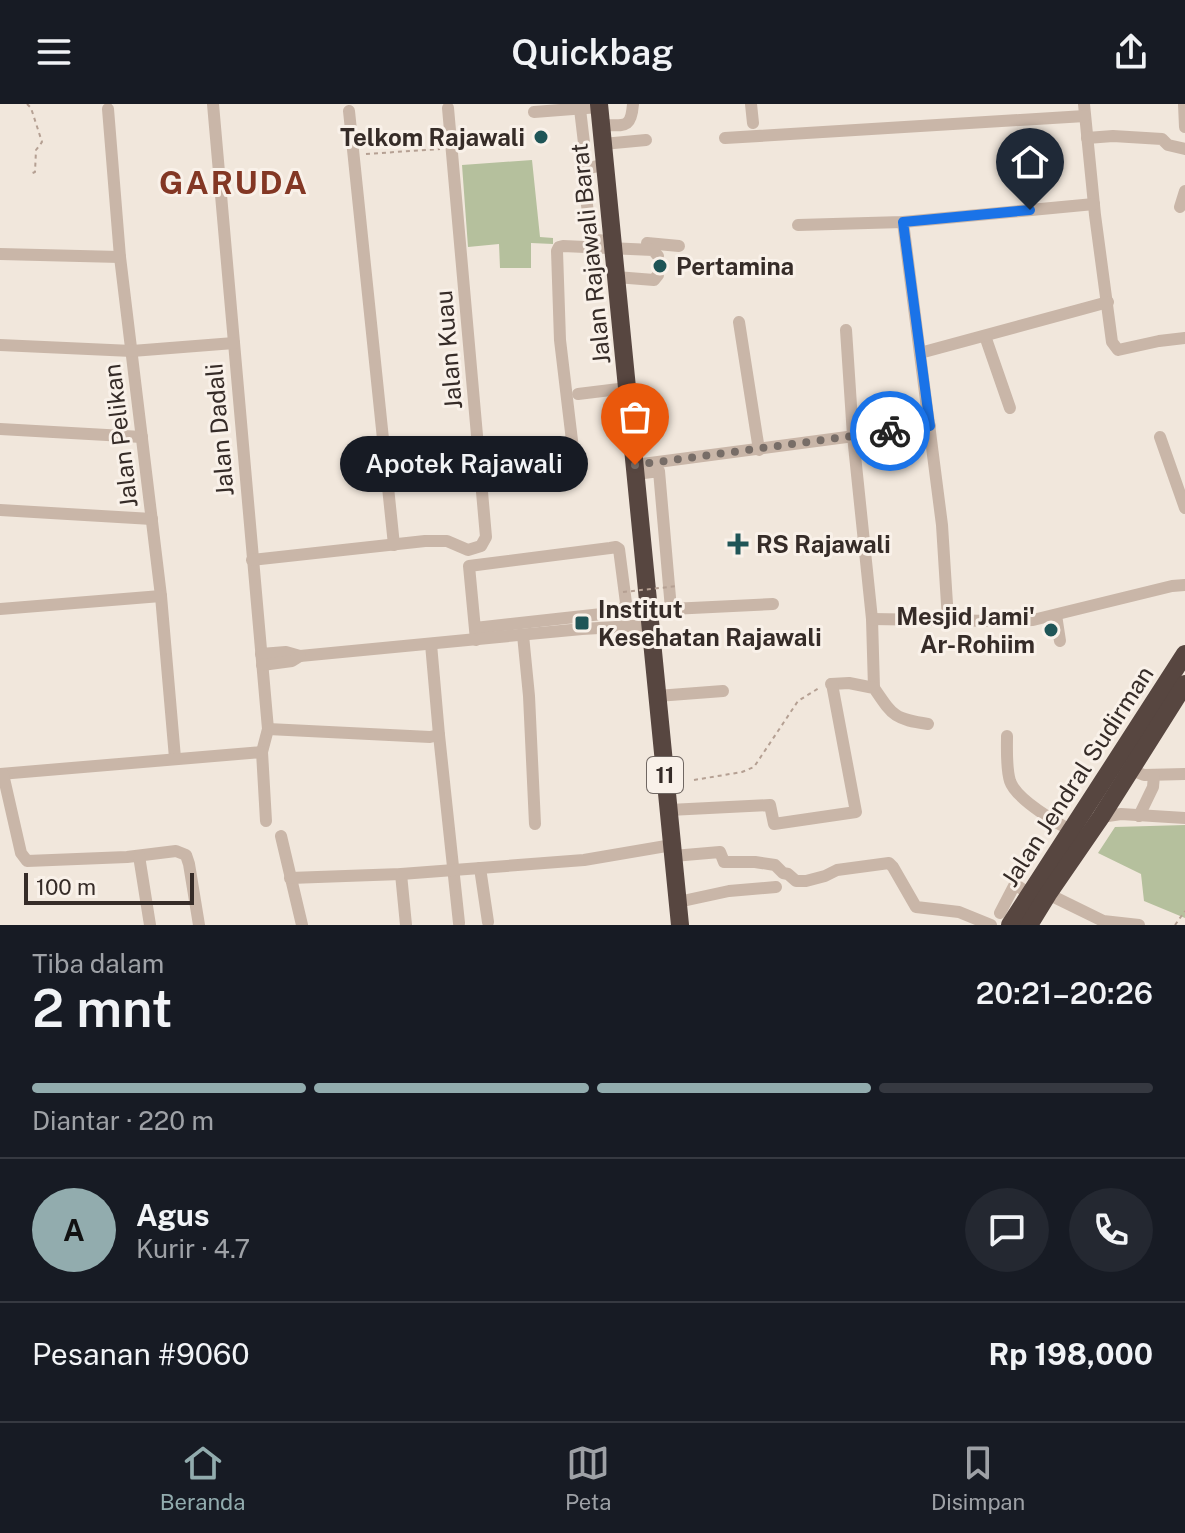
<!DOCTYPE html>
<html lang="id">
<meta charset="utf-8">
<style>
body{margin:0;font-family:"Public Sans",sans-serif;background:#242831;color:#f1f3f6;height:100vh;display:flex;flex-direction:column;font-size:30px;white-space:nowrap}
*{box-sizing:border-box;margin:0}
p{font-size:26px;color:#9ea1a6}
.icon{flex:none;width:44px;height:44px;fill:none;stroke:currentColor;stroke-width:2;stroke-linecap:round;stroke-linejoin:round}
.map{position:relative;height:821px;overflow:hidden}
.panel{display:flex;flex-direction:column;background:#171b24;flex:1}
.panel>*{flex:none}
.scale{position:absolute;left:24px;bottom:20px;width:170px;box-sizing:border-box;padding-left:8px;border:4px solid #362c28;border-top:0;font-size:22px;line-height:28px;white-space:nowrap;color:#362c28;-webkit-text-stroke:6px #f9f1e9;paint-order:stroke}
.pin{position:absolute;display:grid;place-items:center;width:68px;height:68px;color:#fff;margin:-82px -34px;border-radius:50% 50% 50% 0;rotate:-45deg;box-shadow:0 0 8px #0007}
.pin .icon{rotate:45deg}
.courier{position:absolute;display:grid;place-items:center;width:80px;height:80px;margin:-40px;border:6px solid #1a73e8;border-radius:50%;background:#fff;color:#222;box-shadow:0 2px 10px #0007}
.bubble{position:absolute;height:56px;border-radius:28px;background:#171b24;box-shadow:0 2px 6px #0004;font-size:26px;font-weight:600;line-height:56px;text-align:center}
.overview em{font-style:normal;font-weight:600}
.overview div{display:flex;flex-direction:column-reverse}
.overview{display:flex;align-items:center;justify-content:space-between;height:136px;padding:0 32px}
h1{font-size:52px;font-weight:600;line-height:60px}
.bar{display:grid;grid-template-columns:repeat(4,1fr);gap:12px 8px;align-content:center;height:96px;padding:0 32px}
.bar i{height:10px;border-radius:6px;background:#363941}
.bar .selected{background:#92acae}
.bar p{grid-column:span 4}
.line{display:flex;align-items:center;gap:20px;padding:0 32px;border-top:2px solid #363941}
.line div{flex:1}
.round{display:grid;place-items:center;flex:none;width:84px;height:84px;border-radius:42px;background:#242831}
header{display:flex;justify-content:space-between;align-items:center;height:104px;padding:0 32px;background:#171b24;font-size:36px;font-weight:600}
.menu{display:flex;justify-content:space-around;align-items:center;height:112px;border-top:2px solid #363941;background:#171b24;font-size:22px;color:#9ea1a6}
.menu a{display:grid;justify-items:center;gap:4px}
.menu .selected{color:#92acae}
.map>svg:first-child{display:block}
.green{fill:#b5c09d}
.lines{fill:none;stroke-linecap:round;stroke-linejoin:round}
.path{stroke:#b5a093;stroke-width:2;stroke-dasharray:4 4;stroke-linecap:butt}
.minor{stroke:#c9b6a8;stroke-width:12}
.highway{stroke:#574640;stroke-width:18}
.path-bridge{stroke:#b5a093;stroke-width:2;stroke-dasharray:4 4;stroke-linecap:butt}
.done{stroke:#776d67;stroke-width:8;stroke-dasharray:0 14.4}
.route{stroke:#1a73e8;stroke-width:10}
.poi-dot{fill:#1f5557;stroke:#f9f1e9;stroke-width:3}
.labels{text-anchor:middle;dominant-baseline:central;stroke-width:6;stroke-linejoin:round;paint-order:stroke}
.shield{fill:#f9f1e9;stroke:#706762;stroke-width:2}
.shield-label{font-size:22px;font-weight:bold;fill:#362c28}
.poi-label{font-size:24px;font-weight:bold;fill:#362c28;stroke:#f9f1e9;text-anchor:start}
.street-label{font-size:24px;fill:#362c28;stroke:#f9f1e9}
.district-label{font-size:32px;font-weight:bold;letter-spacing:2px;fill:#833724;stroke:#f9f1e9}
</style>
<header><svg class="icon" aria-label="menu" viewBox="0 0 24 24"><path d="M4 6h16M4 12h16M4 18h16"/></svg>Quickbag<svg class="icon" aria-label="share" viewBox="0 0 24 24"><path d="M12 15V3M7 8l5-5 5 5M5 13v7h14v-7"/></svg></header>
<div class="map">
<svg width="1185" height="821" viewBox="0 0 1185 821">
<rect width="100%" height="100%" fill="#f1e7dc"/>
<g class="green">
<polygon points="532,56 540,133 553,134 553,140 531,139 531,164 500,164 499,140 468,143 462,61"/>
<polygon points="1185,721 1185,814 1144,797 1141,770 1098,749 1115,723"/>
</g>
<g class="lines">
<g class="path">
<polyline points="27,0 31,4 42,38 36,46 35,68 30,70"/>
<polyline points="366,50 440,45"/>
<polyline points="694,676 742,668 754,663 798,597 819,584"/>
<polyline points="1175,821 1185,807"/>
</g>
<g class="minor">
<polyline points="213,0 268,625 262,648 266,717"/>
<polyline points="751,0 753,19"/>
<polyline points="1084,0 1095,111 1112,238 1118,246 1159,237 1185,234"/>
<polyline points="1184,0 1185,23"/>
<polyline points="108,5 120,153 161,492 175,654"/>
<polyline points="580,5 584,39"/>
<polyline points="349,7 394,441"/>
<polyline points="534,8 599,3"/>
<path d="M601,21C624,21 631,26 633,0"/>
<polyline points="725,34 1085,12"/>
<polyline points="1087,34 1113,32 1162,35 1168,41 1185,45"/>
<polyline points="603,40 646,36"/>
<polyline points="605,61 587,64 583,69 591,133 597,136 608,137"/>
<polyline points="1180,103 1185,87"/>
<polyline points="903,118 942,421 948,516"/>
<polyline points="798,121 903,118 1094,100"/>
<polyline points="647,139 679,142"/>
<polyline points="0,150 120,153"/>
<polyline points="616,173 654,176 658,171"/>
<polyline points="739,218 759,346"/>
<polyline points="846,226 853,332 872,515 874,584"/>
<polyline points="985,232 1010,304"/>
<polyline points="0,241 132,247 234,239"/>
<polyline points="920,249 1108,198"/>
<polyline points="578,290 627,284"/>
<polyline points="0,325 142,333"/>
<polyline points="1160,333 1185,404"/>
<polyline points="573,345 560,236 557,147 559,143 563,142 653,146 658,152"/>
<polyline points="635,361 930,322"/>
<polyline points="644,369 659,367 671,505 773,500"/>
<polyline points="0,406 152,415"/>
<polyline points="252,456 425,437 447,437 468,446 481,442 486,433 448,4"/>
<polyline points="0,505 161,492"/>
<polyline points="623,506 649,504 671,505"/>
<polyline points="1056,511 1060,537"/>
<polyline points="872,515 996,517 1033,516 1172,482 1185,481"/>
<polyline points="475,524 620,508 623,506 626,499 619,445 616,443 610,444 469,462 476,536"/>
<polyline points="523,531 529,592 535,720"/>
<polyline points="431,540 439,631 459,819"/>
<polyline points="261,550 286,548 300,552 582,525 650,521"/>
<polyline points="262,561 292,557 300,552"/>
<path d="M831,580L849,579L874,584C893,612 894,615 928,620"/>
<polyline points="657,592 723,587"/>
<polyline points="268,625 430,633 439,631"/>
<path d="M1007,632C1007,646 1006,664 1010,677C1016,695 1054,717 1070,726"/>
<polyline points="1131,666 1144,671 1185,670"/>
<polyline points="0,670 262,648"/>
<polyline points="3,670 21,749 27,757 127,753 176,747 186,751 189,760 199,821"/>
<polyline points="669,706 770,701 774,720 856,708 832,580"/>
<polyline points="1139,712 1153,683 1154,671"/>
<polyline points="1101,713 1121,710 1185,714"/>
<polyline points="281,732 302,821"/>
<polyline points="139,752 150,821"/>
<polyline points="673,752 720,748 724,758 755,758 775,761 783,769 788,770 796,777 806,777 825,772 837,766 889,759 893,763 916,803 959,808 991,821"/>
<polyline points="480,764 488,818"/>
<polyline points="401,770 406,821"/>
<polyline points="290,774 401,770 584,756 672,741"/>
<polyline points="1048,790 1103,817 1139,821"/>
<polyline points="678,798 729,787 776,783"/>
<polyline points="1000,809 1014,782 1016,781 1030,790"/>
</g>
<g class="highway">
<polyline points="599,0 680,821"/>
<polyline points="1010,821 1185,550"/>
<polyline points="1029,821 1048,790 1101,713 1185,580"/>
</g>
<polyline class="path-bridge" points="623,488 678,482"/>
</g>
<g class="lines">
<polyline class="done" points="635,361 890,327"/>
<polyline class="route" points="890,327 930,322 903,118 1030,106"/>
</g>
<g class="poi-dot">
<circle cx="541" cy="33" r="8"/>
<circle cx="660" cy="162" r="8"/>
<path d="M734 428h8v8h8v8h-8v8h-8v-8h-8v-8h8z"/>
<rect x="574" y="511" width="16" height="16" rx="4"/>
<circle cx="1051" cy="526" r="8"/>
</g>
<g class="labels">
<rect class="shield" x="647" y="653" width="36" height="36" rx="6"/>
<g class="shield-label">
<text x="665" y="671">11</text>
</g>
<g class="poi-label">
<text x="525" y="33" text-anchor="end">Telkom Rajawali</text>
<text x="676" y="162">Pertamina</text>
<text x="756" y="440">RS Rajawali</text>
<text x="598" y="505">Institut<tspan x="598" dy="28">Kesehatan Rajawali</tspan></text>
<text x="1035" y="512" text-anchor="end">Mesjid Jami'<tspan x="1035" dy="28">Ar-Rohiim</tspan></text>
</g>
<g class="street-label">
<text transform="translate(590 150) rotate(-96)">Jalan Rajawali Barat</text>
<text transform="translate(448 246) rotate(-95)">Jalan Kuau</text>
<text transform="translate(219 326) rotate(-95)">Jalan Dadali</text>
<text transform="translate(120 332) rotate(-97)">Jalan Pelikan</text>
<text transform="translate(1077 672) rotate(-57)">Jalan Jendral Sudirman</text>
</g>
<g class="district-label">
<text x="234" y="78">GARUDA</text>
</g>
</g>
</svg>
<div class="scale">100 m</div>
<div class="pin" style="left:635px;top:361px;background:#ea580c"><svg class="icon" aria-label="bag" viewBox="0 0 24 24"><path d="M5 8h14l-1 12H6zM9 8a3 3 0 0 1 6 0"/></svg></div>
<div class="pin" style="left:1030px;top:106px;background:#1f2937"><svg class="icon" aria-label="home" viewBox="0 0 24 24"><path d="M3 11l9-7 9 7M6 9v11h12V9"/></svg></div>
<div class="courier" style="left:890px;top:327px"><svg class="icon" aria-label="bike" viewBox="0 0 24 24"><circle cx="6" cy="16" r="4"/><circle cx="18" cy="16" r="4"/><path d="M6 16l4-8h5l3 8M10 8l3 8H6M13 5h3"/></svg></div>
<div class="bubble" style="left:340px;top:332px;width:248px">Apotek Rajawali</div>
</div>
<section class="panel">
<div class="overview"><div><h1>2 mnt</h1><p>Tiba dalam</p></div><em>20:21–20:26</em></div>
<div class="bar"><i class="selected"></i><i class="selected"></i><i class="selected"></i><i></i><p>Diantar · 220 m</p></div>
<div class="line" style="height:144px"><b class="round" style="background:#92acae;color:#111">A</b><div><b>Agus</b><p>Kurir · 4.7</p></div><a class="round"><svg class="icon" aria-label="chat" viewBox="0 0 24 24"><path d="M4 5h16v11H9l-5 4z"/></svg></a><a class="round"><svg class="icon" aria-label="phone" viewBox="0 0 24 24"><path d="M5 4h4l2 5-3 2q2 4 5 5l2-3 5 2v4C11 20 4 13 5 4z"/></svg></a></div>
<div class="line" style="height:104px"><div>Pesanan #9060</div><b>Rp 198,000</b></div>
</section>
<nav class="menu">
<a class="selected"><svg class="icon" aria-label="home" viewBox="0 0 24 24"><path d="M3 11l9-7 9 7M6 9v11h12V9"/></svg>Beranda</a>
<a><svg class="icon" aria-label="map" viewBox="0 0 24 24"><path d="M3 6l6-2 6 2 6-2v14l-6 2-6-2-6 2zM9 4v14M15 6v14"/></svg>Peta</a>
<a><svg class="icon" aria-label="saved" viewBox="0 0 24 24"><path d="M7 4h10v16l-5-4-5 4z"/></svg>Disimpan</a>
</nav>
